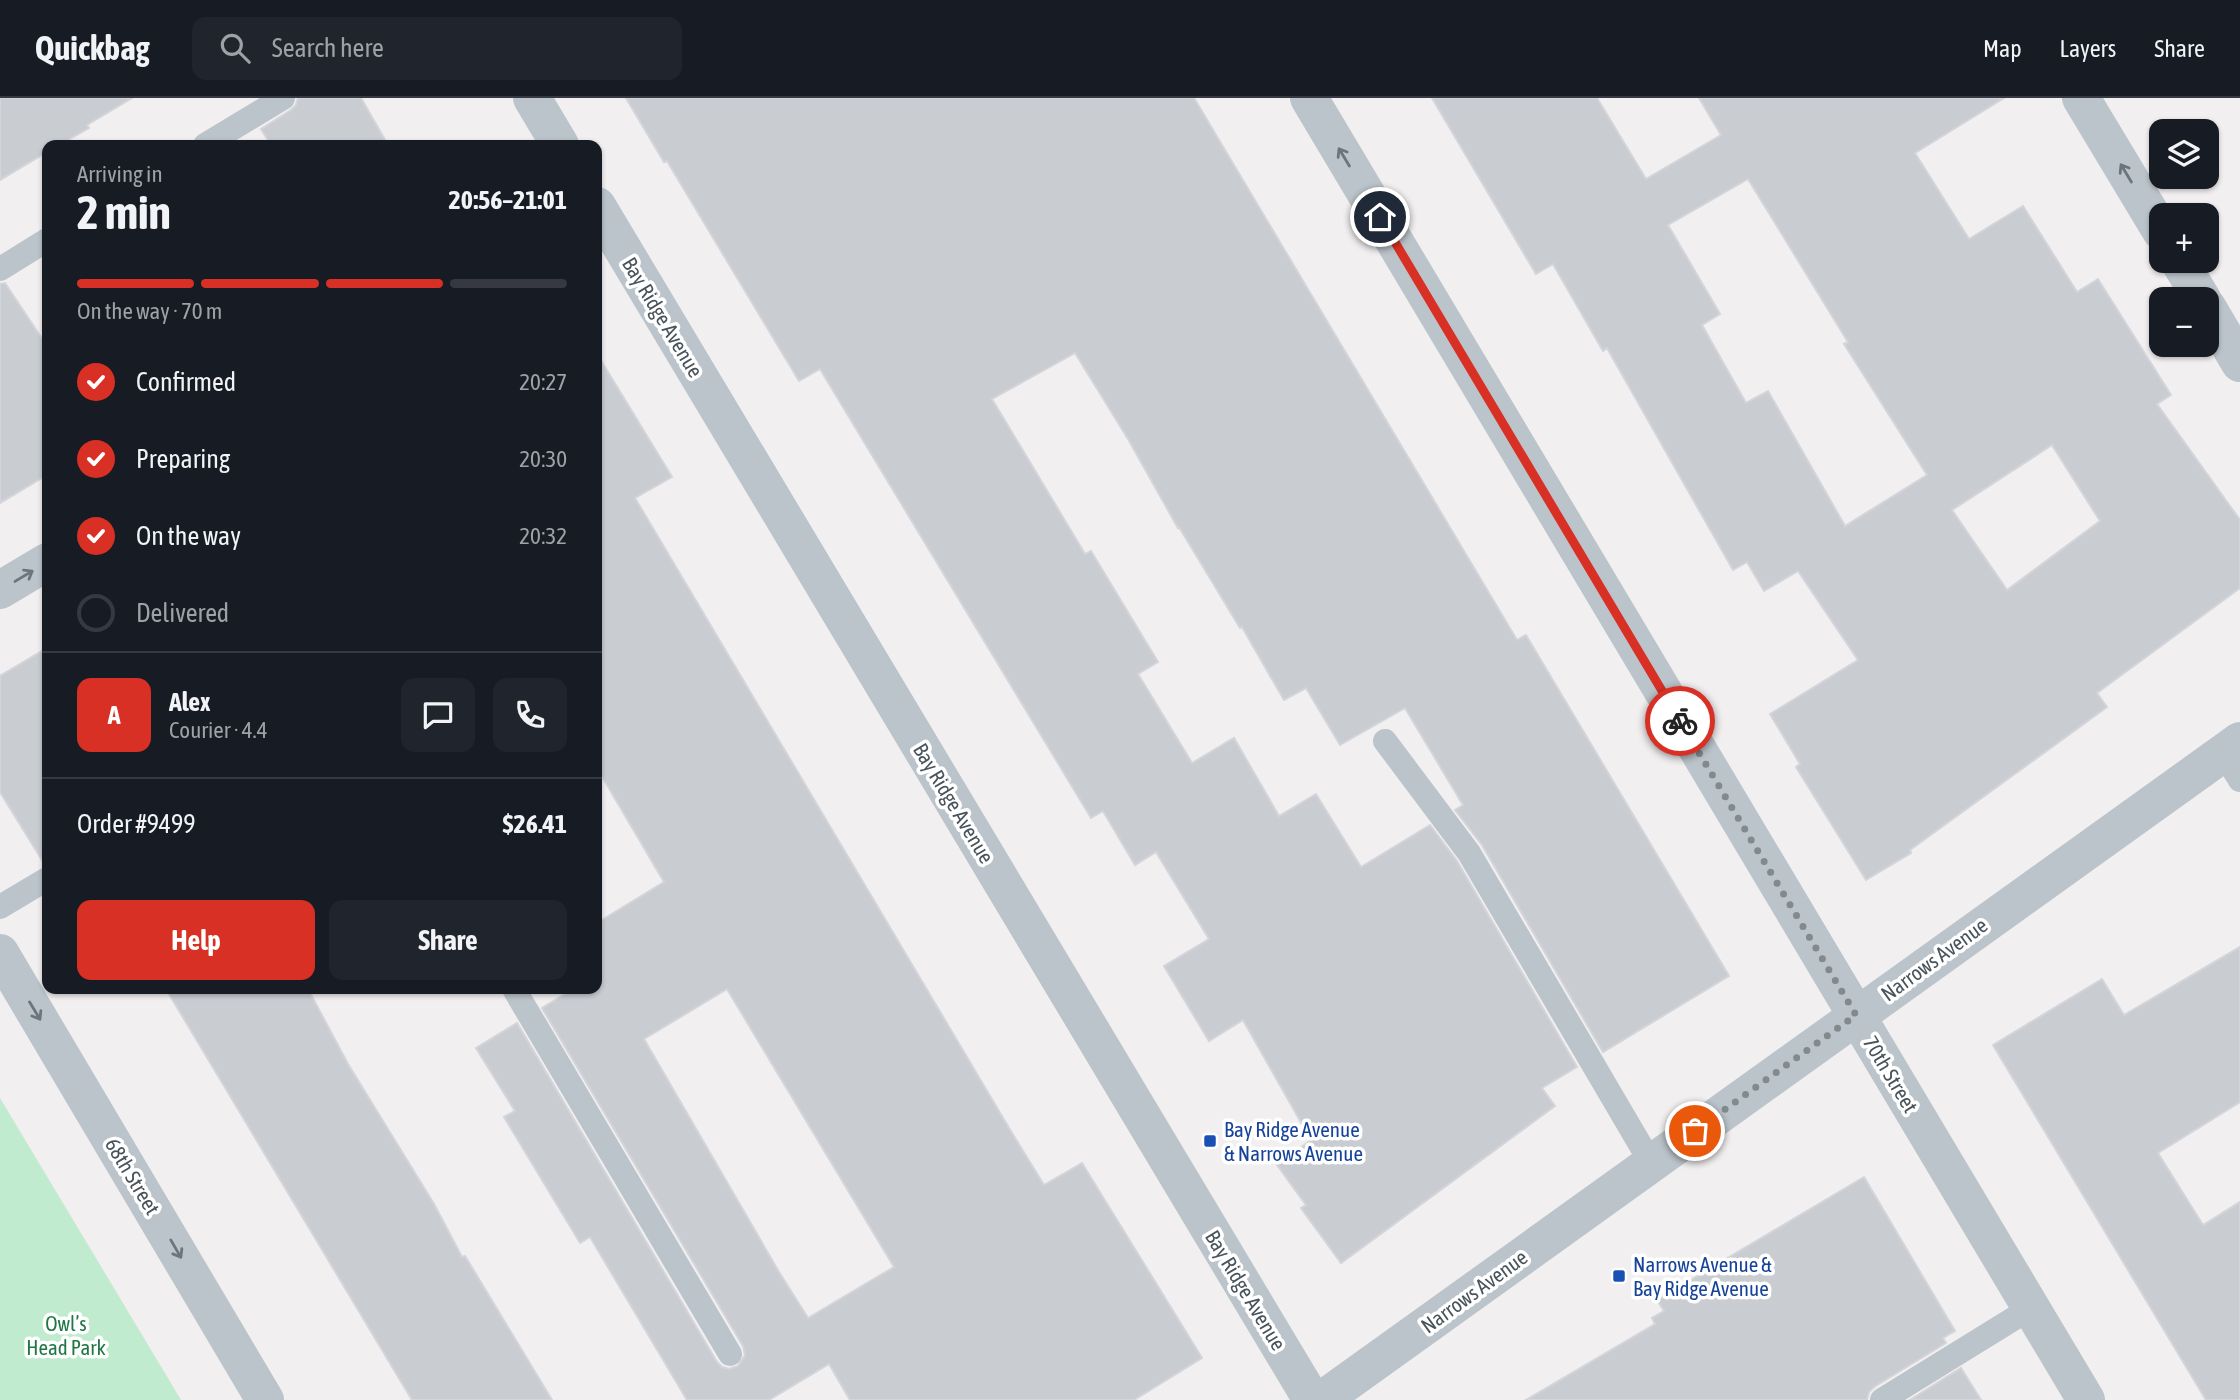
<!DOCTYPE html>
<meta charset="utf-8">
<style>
body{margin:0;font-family:"Asap Condensed",sans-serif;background:#20242c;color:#f1f3f6;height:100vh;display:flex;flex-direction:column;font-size:26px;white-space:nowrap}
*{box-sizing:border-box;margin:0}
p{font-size:23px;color:#9ea1a6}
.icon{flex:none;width:38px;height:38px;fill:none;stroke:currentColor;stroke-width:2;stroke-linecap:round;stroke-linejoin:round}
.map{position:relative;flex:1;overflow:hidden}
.drawer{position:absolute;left:42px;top:42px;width:560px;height:854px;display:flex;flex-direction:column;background:#171b24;border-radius:14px;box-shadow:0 2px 5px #0004}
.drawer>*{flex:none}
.tools{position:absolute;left:2149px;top:21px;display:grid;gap:14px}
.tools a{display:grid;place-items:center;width:70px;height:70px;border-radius:14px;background:#171b24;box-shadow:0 2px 5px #0004;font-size:35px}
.pin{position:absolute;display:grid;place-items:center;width:60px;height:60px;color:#fff;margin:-30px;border:4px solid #fff;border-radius:50%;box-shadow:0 2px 7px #0007}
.courier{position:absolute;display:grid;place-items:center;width:70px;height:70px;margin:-35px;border:5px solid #d93025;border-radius:50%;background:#fff;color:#222;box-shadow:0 2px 9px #0007}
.overview em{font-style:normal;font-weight:700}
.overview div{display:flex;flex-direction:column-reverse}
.overview{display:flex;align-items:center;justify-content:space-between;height:119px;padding:0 35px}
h1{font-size:46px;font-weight:700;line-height:52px}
.bar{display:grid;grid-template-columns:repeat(4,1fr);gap:10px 7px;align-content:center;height:84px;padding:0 35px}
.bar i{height:9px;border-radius:5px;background:#363941}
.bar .current{background:#d93025}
.bar p{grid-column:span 4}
.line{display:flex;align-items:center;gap:18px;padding:0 35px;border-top:2px solid #363941}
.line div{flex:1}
.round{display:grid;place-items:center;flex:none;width:74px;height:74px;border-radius:14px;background:#20242c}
ol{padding:0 35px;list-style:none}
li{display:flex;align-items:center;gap:21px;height:77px}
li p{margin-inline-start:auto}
li .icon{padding:7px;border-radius:50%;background:#d93025;color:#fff;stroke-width:4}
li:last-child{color:#9ea1a6}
li i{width:38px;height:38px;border:4px solid #363941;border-radius:50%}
.button{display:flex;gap:14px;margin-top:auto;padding:14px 35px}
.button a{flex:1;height:80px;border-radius:14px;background:#d93025;color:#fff;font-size:28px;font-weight:700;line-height:80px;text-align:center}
.button a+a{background:#20242c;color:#f1f3f6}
header{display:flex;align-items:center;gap:42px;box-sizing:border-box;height:98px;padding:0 35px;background:#171b24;border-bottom:2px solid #363941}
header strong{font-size:33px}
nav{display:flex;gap:38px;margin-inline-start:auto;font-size:24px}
.search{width:490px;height:63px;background:#20242c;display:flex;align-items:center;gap:18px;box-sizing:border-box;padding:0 24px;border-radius:14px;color:#9ea1a6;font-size:26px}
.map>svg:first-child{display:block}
.green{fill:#c0ebce}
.building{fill:#c9ccd1;stroke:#d3d5da;stroke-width:2;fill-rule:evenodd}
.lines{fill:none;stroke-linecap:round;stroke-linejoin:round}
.service{stroke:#bbc4ca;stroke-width:24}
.minor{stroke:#bbc4ca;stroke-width:38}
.tertiary{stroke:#bbc4ca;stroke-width:38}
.oneway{stroke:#6a757c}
.done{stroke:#838a8e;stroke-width:7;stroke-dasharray:0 12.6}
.route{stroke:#d93025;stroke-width:9}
.transit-dot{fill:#1a4fb4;stroke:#fff;stroke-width:2.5}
.labels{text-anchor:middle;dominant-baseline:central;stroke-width:7;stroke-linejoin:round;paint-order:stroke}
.street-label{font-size:21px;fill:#48535a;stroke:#fff}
.transit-label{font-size:21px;fill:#164399;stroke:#fff;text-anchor:start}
.park-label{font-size:21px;fill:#1e7744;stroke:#fff}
</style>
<header>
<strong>Quickbag</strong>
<div class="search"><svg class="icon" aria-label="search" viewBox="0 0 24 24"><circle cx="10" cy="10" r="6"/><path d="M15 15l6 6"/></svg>Search here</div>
<nav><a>Map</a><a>Layers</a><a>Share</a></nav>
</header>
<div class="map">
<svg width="2240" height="1302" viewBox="0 0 2240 1302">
<rect width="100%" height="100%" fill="#f1efef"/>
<polygon class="green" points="0,1000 181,1302 0,1302"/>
<g class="building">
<polygon points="0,0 132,0 87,27 89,30 59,47 47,47 47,54 0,82"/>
<polygon points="298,0 361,0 388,47 271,47 261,31 291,12 296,7"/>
<polygon points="626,0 1194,0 1517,542 1526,537 1729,878 1603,954 1482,747 1455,712 1463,707 1405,610 1340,647 1306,590 1284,602 1242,529 1240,530 1179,429 1178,430 1128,341 1075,255 992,301 1085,456 1091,453 1158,564 1138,576 1192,665 1234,640 1279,718 1316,696 1361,769 1430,727 1457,763 1577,969 1542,990 1555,1008 1341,1165 1301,1110 1306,1107 1277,1067 1311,1042 1243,922 1209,943 1164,868 1209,841 1156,754 1135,767 1103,713 1091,720 820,271 799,283 667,63 664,64"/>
<path d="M1432,0H1597L1646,81L1721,37L1699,0H2004L1915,55L1969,141L2023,108L2077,194L2098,181L2171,297L2157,306L2240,422V490L2097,595L2107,609L1910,752L1911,755L1866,782L1796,669L1800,666L1770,616L1858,562L1798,473L1764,493L1747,464L1733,472L1607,250L1603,253L1553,166L1536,176ZM1748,81L1848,244L1844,246L1927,377L1845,428L1768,293L1746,305L1702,227L1720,216L1668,127ZM2052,347L2100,423L2007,492L1952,412Z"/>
<polygon points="5,185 47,248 47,377 0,405 0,186"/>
<path d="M597,256L672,379L635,400L1012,1035L1044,1087L1082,1065L1202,1260L1134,1302H850L829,1266L769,1302H687L590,1139L580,1145L504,1019L515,1013L476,950L517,925L717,1264L722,1269L729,1271L738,1268L745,1257L743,1248L542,910L573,891H597V825L664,784L597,670ZM727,891L894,1169L808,1220L779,1174L644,941Z"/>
<polygon points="47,550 47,766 45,767 0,694 0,578"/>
<polygon points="2240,849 2240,1004 2158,1055 2203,1127 2240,1104 2240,1302 2206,1302 1993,947 2102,881 2124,917"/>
<polygon points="166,891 308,891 348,966 434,1106 462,1159 465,1158 552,1302 412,1302"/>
<polygon points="1864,1079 1955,1233 1943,1240 1946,1245 1874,1289 1869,1294 1867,1302 1526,1302 1655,1226 1652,1220 1664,1213 1657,1202"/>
<polygon points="1961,1270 1981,1302 1910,1302"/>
</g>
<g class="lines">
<g class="service">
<polyline points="205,47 283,0"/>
<polyline points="0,171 47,142"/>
<polyline points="1385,643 1469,755 1651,1065"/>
<polyline points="2223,655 2240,682"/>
<polyline points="0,809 47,781"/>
<polyline points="514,891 730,1256"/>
<polyline points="1882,1302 2031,1210"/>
</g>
<g class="minor">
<polyline points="1309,0 2086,1302"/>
<polyline points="2081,0 2161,133"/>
<polyline points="2179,163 2202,201"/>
<polyline points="2207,209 2240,265"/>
<polyline points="0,492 47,464"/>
<polyline points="0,855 265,1302"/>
<polyline points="1322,1302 2240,643"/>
</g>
<g class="tertiary">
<polyline points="532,0 560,47"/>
<polyline points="597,108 1312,1302"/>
</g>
</g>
<defs><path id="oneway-shaft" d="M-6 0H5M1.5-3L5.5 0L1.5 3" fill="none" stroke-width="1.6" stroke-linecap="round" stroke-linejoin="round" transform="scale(1.75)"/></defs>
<g class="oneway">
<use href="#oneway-shaft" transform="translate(1344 59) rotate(-121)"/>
<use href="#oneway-shaft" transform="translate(2126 75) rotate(-121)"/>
<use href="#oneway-shaft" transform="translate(24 478) rotate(-31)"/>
<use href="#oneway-shaft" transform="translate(35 913) rotate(59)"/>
<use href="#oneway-shaft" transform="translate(176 1151) rotate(60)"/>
</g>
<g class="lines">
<polyline class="done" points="1680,623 1856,917 1695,1033"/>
<polyline class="route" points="1380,119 1680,623"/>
</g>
<g class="transit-dot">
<rect x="1203" y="1036" width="14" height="14" rx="3.5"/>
<rect x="1612" y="1171" width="14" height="14" rx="3.5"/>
</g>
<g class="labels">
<g class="street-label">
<text transform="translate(663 219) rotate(59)">Bay Ridge Avenue</text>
<text transform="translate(954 705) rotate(59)">Bay Ridge Avenue</text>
<text transform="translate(1934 861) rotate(-36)">Narrows Avenue</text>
<text transform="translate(1891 976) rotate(59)">70th Street</text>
<text transform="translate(133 1078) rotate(59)">68th Street</text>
<text transform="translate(1246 1192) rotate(59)">Bay Ridge Avenue</text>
<text transform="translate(1474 1193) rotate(-36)">Narrows Avenue</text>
</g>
<g class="transit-label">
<text x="1224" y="1031">Bay Ridge Avenue<tspan x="1224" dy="24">&amp; Narrows Avenue</tspan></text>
<text x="1633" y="1166">Narrows Avenue &amp;<tspan x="1633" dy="24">Bay Ridge Avenue</tspan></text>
</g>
<g class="park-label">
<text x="66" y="1225">Owl’s<tspan x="66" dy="24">Head Park</tspan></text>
</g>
</g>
</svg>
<div class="tools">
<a><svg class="icon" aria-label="layers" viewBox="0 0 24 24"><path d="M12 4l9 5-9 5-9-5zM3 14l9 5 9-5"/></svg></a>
<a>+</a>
<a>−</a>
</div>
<div class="pin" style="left:1695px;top:1033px;background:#ea580c"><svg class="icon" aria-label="bag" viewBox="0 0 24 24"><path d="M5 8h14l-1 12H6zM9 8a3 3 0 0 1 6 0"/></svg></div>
<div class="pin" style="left:1380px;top:119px;background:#1f2937"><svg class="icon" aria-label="home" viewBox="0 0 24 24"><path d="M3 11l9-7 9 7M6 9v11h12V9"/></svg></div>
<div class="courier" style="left:1680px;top:623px"><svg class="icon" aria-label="bike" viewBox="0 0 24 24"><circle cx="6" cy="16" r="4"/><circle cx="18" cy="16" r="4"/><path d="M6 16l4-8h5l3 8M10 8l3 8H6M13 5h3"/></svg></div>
<section class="drawer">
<div class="overview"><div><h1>2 min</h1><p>Arriving in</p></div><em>20:56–21:01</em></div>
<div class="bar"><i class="current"></i><i class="current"></i><i class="current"></i><i></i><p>On the way · 70 m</p></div>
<ol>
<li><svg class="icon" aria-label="check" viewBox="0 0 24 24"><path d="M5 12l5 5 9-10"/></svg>Confirmed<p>20:27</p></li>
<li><svg class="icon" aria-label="check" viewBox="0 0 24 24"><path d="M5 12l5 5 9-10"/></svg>Preparing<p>20:30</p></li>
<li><svg class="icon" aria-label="check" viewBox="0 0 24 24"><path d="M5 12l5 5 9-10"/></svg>On the way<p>20:32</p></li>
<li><i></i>Delivered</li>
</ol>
<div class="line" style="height:126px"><b class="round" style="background:#d93025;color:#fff">A</b><div><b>Alex</b><p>Courier · 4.4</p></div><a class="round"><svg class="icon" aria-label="chat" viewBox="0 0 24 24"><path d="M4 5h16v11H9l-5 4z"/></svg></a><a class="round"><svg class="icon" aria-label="phone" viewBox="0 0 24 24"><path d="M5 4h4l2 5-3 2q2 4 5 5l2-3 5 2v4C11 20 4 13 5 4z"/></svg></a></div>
<div class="line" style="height:91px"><div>Order #9499</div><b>$26.41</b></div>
<div class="button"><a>Help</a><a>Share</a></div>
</section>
</div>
